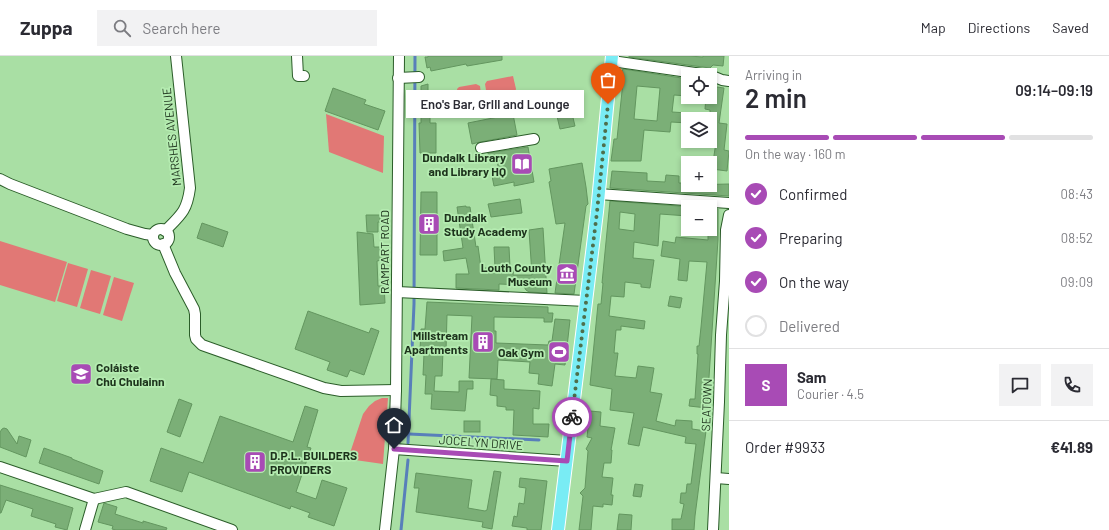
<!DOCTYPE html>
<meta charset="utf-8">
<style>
body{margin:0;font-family:Barlow,sans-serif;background:#f2f2f3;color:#2b2b33;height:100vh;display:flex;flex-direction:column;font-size:15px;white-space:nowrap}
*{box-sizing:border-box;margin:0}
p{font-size:13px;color:#7c7c81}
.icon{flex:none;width:22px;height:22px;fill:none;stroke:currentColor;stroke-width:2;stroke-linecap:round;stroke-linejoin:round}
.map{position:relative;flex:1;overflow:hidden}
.details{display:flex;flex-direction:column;background:#fff;width:380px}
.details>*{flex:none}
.buttons{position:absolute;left:681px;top:12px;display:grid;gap:8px}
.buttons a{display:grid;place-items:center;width:36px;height:36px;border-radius:0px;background:#fff;box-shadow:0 2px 6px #0003;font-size:20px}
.pin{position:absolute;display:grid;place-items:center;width:34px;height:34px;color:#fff;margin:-41px -17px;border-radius:50% 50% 50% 0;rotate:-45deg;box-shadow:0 0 4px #0007}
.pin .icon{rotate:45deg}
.courier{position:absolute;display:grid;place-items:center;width:40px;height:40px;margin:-20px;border:3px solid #a84bb5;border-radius:50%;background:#fff;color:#222;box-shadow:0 1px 5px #0007}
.bubble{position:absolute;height:28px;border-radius:0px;background:#fff;box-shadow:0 2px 6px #0003;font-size:13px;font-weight:600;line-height:28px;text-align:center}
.summary em{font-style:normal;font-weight:600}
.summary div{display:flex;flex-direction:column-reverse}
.summary{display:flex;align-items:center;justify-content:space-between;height:68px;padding:0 16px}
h1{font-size:26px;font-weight:600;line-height:30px}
.bar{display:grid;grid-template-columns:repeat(4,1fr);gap:6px 4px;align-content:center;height:48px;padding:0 16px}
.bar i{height:5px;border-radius:3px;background:#e1e1e2}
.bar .current{background:#a84bb5}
.bar p{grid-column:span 4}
.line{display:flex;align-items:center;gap:10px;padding:0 16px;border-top:1px solid #e1e1e2}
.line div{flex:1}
.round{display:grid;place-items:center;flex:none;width:42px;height:42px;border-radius:0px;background:#f2f2f3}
ol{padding:0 16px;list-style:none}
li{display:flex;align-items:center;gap:12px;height:44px}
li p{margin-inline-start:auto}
li .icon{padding:4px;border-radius:50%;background:#a84bb5;color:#fff;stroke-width:4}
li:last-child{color:#7c7c81}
li i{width:22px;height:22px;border:2px solid #e1e1e2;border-radius:50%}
header{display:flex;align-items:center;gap:24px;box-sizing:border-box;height:56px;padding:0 20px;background:#fff;border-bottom:1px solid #e1e1e2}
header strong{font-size:19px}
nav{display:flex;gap:22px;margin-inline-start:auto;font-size:14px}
.search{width:280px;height:36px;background:#f2f2f3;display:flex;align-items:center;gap:10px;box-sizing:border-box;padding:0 14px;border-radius:0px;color:#7c7c81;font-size:15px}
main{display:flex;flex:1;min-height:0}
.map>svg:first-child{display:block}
.green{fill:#e17875}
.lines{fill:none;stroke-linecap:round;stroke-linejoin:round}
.stream{stroke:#587fba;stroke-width:3}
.building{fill:#7baf77;stroke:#63965f;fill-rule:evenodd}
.minor-casing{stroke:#2b5d29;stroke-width:12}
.major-casing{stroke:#fff;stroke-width:14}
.minor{stroke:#fff;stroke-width:10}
.major{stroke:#79ecf4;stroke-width:12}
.done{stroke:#4e6f4c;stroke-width:4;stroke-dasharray:0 7.2}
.route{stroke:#a84bb5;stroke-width:5}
.labels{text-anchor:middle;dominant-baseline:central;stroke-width:3.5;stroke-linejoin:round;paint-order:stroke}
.street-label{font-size:12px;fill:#1d331c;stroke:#b5ecb1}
.poi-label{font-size:12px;font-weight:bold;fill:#1d331c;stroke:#b5ecb1;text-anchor:end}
</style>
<header>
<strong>Zuppa</strong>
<div class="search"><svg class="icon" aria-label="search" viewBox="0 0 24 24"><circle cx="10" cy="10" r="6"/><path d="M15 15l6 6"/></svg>Search here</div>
<nav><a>Map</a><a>Directions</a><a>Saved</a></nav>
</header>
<main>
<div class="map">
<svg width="729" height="474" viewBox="0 0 729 474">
<rect width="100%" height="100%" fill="#a9dfa4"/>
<g class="green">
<polygon points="513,20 516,33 515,36 491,41 487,40 485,28 487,25"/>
<polygon points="476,28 480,30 481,39 480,42 462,46 459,45 457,33 459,31"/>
<polygon points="326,58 384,80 383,117 329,96"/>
<polygon points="0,185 67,206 55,246 0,229"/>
<polygon points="68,207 88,213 77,251 57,245"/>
<polygon points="91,214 111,220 100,258 80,252"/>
<polygon points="114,221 134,227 122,265 103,259"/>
<polygon points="382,342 388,342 383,408 348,403 363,358 369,350 375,345"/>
</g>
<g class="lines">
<g class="stream">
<polyline points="409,378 539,384"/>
<polyline points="408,387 414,248 415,0"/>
<polyline points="401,474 408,404"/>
</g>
</g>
<g class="building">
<polygon points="428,0 502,0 502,4 467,10 466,8 431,15 430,11 427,12 425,1 428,1"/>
<polygon points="629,0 689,0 703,1 703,0 724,0 723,10 713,9 710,12 629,1"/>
<path d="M623,13L688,23V40L674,39L672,56L688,57V67L671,66L670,76L644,74L641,105H611L614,83H617L623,26V21L621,17ZM637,30L660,32L657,65L634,63Z"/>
<polygon points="428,28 428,56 430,56 430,67 436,67 436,97 420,97 419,67 421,67 421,30"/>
<polygon points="710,30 724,32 719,67 727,68 724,94 729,95 727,115 712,113 716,86 710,85 710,54 705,53 706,41 710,41"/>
<polygon points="333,32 366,44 364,48 385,55 378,74 325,55"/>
<polygon points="569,45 575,70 560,73 556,56 532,61 530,52 538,51 538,48 546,46 547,49"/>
<polygon points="513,58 517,79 480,86 472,88 468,67"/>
<polygon points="528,91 534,126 514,130 514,126 494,130 492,120 500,119 497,105 489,106 488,97"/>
<polygon points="582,107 586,131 588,148 586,150 574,238 555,237 565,167 556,168 549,126 551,125 549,113"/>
<polygon points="612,115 647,117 647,125 665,126 666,119 679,120 679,127 688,127 688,129 729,128 729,140 610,132"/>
<polygon points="421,136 437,136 437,199 420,199"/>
<polygon points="520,143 522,157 491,161 488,148"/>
<path d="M610,145L692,151H688V160L660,158L658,190L634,186L633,202L654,204L650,232L641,231V228L625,226L624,241L611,240L609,260L645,265L644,273L621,270V274H616L614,297H618L615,320L636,322L638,310L654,312L650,336L662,338L656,365L675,370L676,364L692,365V373L706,375L695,460L694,474H672V463H681L684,448L680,447L681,437H686L687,428H691L696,388L685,387L686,381L643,371L639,390L628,388L634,357L610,354L612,333L590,329L598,248H601L603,227H602ZM620,156L635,158L634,175L619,173Z"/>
<polygon points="466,150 466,151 470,151 476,191 478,190 481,212 495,212 494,191 509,191 510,211 514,212 513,219 532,219 529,174 543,172 547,237 529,236 526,234 523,229 499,228 499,234 456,232 456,218 469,218 466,202 444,205 443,195 463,192 457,151"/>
<polygon points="710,152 718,153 718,184 707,352 689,350 690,343 695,343 698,298 697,298 697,290 699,290 701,271 707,206 689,205 687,225 678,224 680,203 661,200 663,185 675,187 676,181 708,184 708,173 710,173"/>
<polygon points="366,159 380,159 380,166 378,166 378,176 367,176"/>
<polygon points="202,167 228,176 223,191 197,182"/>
<polygon points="357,176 373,178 374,191 381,191 382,204 377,205 378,230 384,230 385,247 360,249"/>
<polygon points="670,240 682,242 680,252 668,250"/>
<polygon points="427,246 548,251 548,257 553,257 552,266 544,266 544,262 494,261 494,275 496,275 496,287 548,289 549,285 552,285 555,263 570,264 565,309 555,308 552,330 538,328 539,318 529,317 530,306 498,304 497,323 469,322 472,260 447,259 446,295 443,295 442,320 435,320 434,335 459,336 459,325 473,325 473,333 467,333 465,355 431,353 432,338 425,338 426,319 423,319 424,298 423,294 420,294 421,273 425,273"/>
<polygon points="308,255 369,277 371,272 379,275 364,319 350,314 347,321 327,314 330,306 295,293"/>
<polygon points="491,323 504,324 504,333 540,335 539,353 533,352 533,368 549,368 548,381 513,379 514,354 506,354 506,351 497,350 497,340 490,339"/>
<polygon points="179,343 192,348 180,381 167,376"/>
<polygon points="305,350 318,354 307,391 311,392 296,436 316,443 322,424 347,432 334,470 308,461 310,457 291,450 290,453 189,416 182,436 150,425 161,392 203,407 220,360 293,386"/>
<polygon points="590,355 601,356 600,370 615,372 611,394 612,394 611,407 604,407 602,421 613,422 611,439 613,439 612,449 603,448 603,451 593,450 591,474 579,474 583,440 580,437 585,432 588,395 586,393 592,382 587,381"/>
<rect x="464" y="365" width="16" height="11"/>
<polygon points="4,372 7,373 17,388 19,380 31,384 26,401 0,391 0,376 2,373"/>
<polygon points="44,392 72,402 72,403 103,415 99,428 39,407"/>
<polygon points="494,415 501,416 492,473 482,471 483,466 416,456 419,432 414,432 416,417 472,424 468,452 485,455 487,454"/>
<polygon points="520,422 547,425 541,474 527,474 527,472 512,470 514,460 517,461 519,447 524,448 526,432 519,431"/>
<polygon points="635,428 643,429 641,441 633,440"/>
<polygon points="0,429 73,452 67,474 55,471 56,468 31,460 33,453 6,444 1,457 0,457"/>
<polygon points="104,447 117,451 115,458 143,467 143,465 167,472 166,474 116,474 112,473 113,470 98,466"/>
<polygon points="619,458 632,459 631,474 617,474"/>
</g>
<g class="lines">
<g class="minor-casing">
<g id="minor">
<polyline points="297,0 298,20 304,20"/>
<polyline points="612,5 709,19"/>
<polyline points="710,19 722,24 729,25"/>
<polyline points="398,22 419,21"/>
<polyline points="481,92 534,83"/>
<polyline points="0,123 10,128 127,173 145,178 153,179"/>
<polyline points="598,138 729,147"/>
<circle cx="161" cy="181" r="8"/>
<path d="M165,175C181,159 187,155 190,132L176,0"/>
<polyline points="163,188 175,217 194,253 195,258 195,279 196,283 202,289 324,332 341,335 396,334"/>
<polyline points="397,236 586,245"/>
<polyline points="394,393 567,405"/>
<polyline points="0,411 94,443 126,436 232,474"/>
<polyline points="716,422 729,423"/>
<polyline points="85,474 94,443"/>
<polyline points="385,474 394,393 396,334 399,0"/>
<polyline points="713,474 719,346 721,279 725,225 726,174 729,159"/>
</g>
</g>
<g class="major-casing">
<polyline id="major" points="558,474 597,156 612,0"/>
</g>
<use href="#minor" class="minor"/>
<use href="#major" class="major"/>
</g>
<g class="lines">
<polyline class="done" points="572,361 597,156 608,48"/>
<polyline class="route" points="394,393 567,405 572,361"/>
</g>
<defs>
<g id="library-square" transform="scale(1.15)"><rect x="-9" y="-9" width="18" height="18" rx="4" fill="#a84bb5" stroke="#b5ecb1"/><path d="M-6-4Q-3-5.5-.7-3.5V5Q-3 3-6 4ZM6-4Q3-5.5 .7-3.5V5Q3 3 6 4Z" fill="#fff"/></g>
<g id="building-square" transform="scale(1.15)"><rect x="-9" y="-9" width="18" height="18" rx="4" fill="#a84bb5" stroke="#b5ecb1"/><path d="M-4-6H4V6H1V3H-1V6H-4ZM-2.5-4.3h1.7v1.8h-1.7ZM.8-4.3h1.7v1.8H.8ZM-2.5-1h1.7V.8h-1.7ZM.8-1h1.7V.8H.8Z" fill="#fff"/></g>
<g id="museum-square" transform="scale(1.15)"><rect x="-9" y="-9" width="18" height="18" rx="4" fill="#a84bb5" stroke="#b5ecb1"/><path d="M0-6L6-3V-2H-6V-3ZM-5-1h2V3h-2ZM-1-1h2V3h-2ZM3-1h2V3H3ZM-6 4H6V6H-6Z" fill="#fff"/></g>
<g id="stadium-square" transform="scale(1.15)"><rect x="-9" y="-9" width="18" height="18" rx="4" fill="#a84bb5" stroke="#b5ecb1"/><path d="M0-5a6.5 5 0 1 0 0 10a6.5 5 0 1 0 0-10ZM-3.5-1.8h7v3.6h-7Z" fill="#fff"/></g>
<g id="school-square" transform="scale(1.15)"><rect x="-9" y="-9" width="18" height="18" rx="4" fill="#a84bb5" stroke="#b5ecb1"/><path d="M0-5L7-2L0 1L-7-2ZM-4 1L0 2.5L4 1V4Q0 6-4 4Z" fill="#fff"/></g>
</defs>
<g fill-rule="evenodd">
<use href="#library-square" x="522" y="108"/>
<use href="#building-square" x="429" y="168"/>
<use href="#museum-square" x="567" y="218"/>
<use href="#building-square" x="483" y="286"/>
<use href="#stadium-square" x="559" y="296"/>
<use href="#school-square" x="81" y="318"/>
<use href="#building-square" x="255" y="406"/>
</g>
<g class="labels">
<g class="street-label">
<text transform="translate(171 81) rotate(-96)">MARSHES AVENUE</text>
<text transform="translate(384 196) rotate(-90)">RAMPART ROAD</text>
<text transform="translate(706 349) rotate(-88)">SEATOWN</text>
<text transform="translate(481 386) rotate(4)">JOCELYN DRIVE</text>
</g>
<g class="poi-label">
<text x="506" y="101">Dundalk Library<tspan x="506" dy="14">and Library HQ</tspan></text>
<text x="444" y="161" text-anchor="start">Dundalk<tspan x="444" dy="14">Study Academy</tspan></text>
<text x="552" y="211">Louth County<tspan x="552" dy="14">Museum</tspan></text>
<text x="468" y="279">Millstream<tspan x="468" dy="14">Apartments</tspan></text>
<text x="544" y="296">Oak Gym</text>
<text x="96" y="311" text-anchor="start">Coláiste<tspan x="96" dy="14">Chú Chulainn</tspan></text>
<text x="270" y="399" text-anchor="start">D.P.L. BUILDERS<tspan x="270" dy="14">PROVIDERS</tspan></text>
</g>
</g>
</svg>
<div class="buttons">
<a><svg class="icon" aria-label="locate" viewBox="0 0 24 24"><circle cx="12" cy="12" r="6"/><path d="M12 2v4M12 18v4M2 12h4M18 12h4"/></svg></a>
<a><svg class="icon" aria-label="layers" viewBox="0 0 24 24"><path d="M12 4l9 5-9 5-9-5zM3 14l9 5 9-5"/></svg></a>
<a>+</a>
<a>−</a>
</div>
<div class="pin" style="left:608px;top:48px;background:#ea580c"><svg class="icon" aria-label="bag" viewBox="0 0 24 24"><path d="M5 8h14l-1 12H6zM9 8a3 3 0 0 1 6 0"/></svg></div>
<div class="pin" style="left:394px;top:393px;background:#1f2937"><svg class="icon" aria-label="home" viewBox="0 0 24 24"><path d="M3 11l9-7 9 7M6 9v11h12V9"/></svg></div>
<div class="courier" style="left:572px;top:361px"><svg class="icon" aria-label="bike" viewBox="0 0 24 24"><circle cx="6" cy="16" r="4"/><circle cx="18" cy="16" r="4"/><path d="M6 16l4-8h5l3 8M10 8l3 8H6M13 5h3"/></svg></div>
<div class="bubble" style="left:406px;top:34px;width:178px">Eno's Bar, Grill and Lounge</div>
</div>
<section class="details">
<div class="summary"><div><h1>2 min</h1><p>Arriving in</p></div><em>09:14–09:19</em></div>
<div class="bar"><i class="current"></i><i class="current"></i><i class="current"></i><i></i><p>On the way · 160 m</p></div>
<ol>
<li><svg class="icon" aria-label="check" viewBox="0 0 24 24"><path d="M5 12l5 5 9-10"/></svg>Confirmed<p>08:43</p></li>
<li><svg class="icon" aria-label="check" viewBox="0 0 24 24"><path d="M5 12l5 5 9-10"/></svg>Preparing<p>08:52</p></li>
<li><svg class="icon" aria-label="check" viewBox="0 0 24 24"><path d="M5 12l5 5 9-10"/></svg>On the way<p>09:09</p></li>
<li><i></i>Delivered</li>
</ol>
<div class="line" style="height:72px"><b class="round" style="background:#a84bb5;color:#fff">S</b><div><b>Sam</b><p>Courier · 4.5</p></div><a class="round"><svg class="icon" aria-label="chat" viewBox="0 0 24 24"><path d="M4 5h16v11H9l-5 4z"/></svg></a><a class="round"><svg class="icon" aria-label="phone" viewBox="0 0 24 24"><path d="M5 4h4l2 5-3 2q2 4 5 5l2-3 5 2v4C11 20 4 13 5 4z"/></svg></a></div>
<div class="line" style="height:52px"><div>Order #9933</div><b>€41.89</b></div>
</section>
</main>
